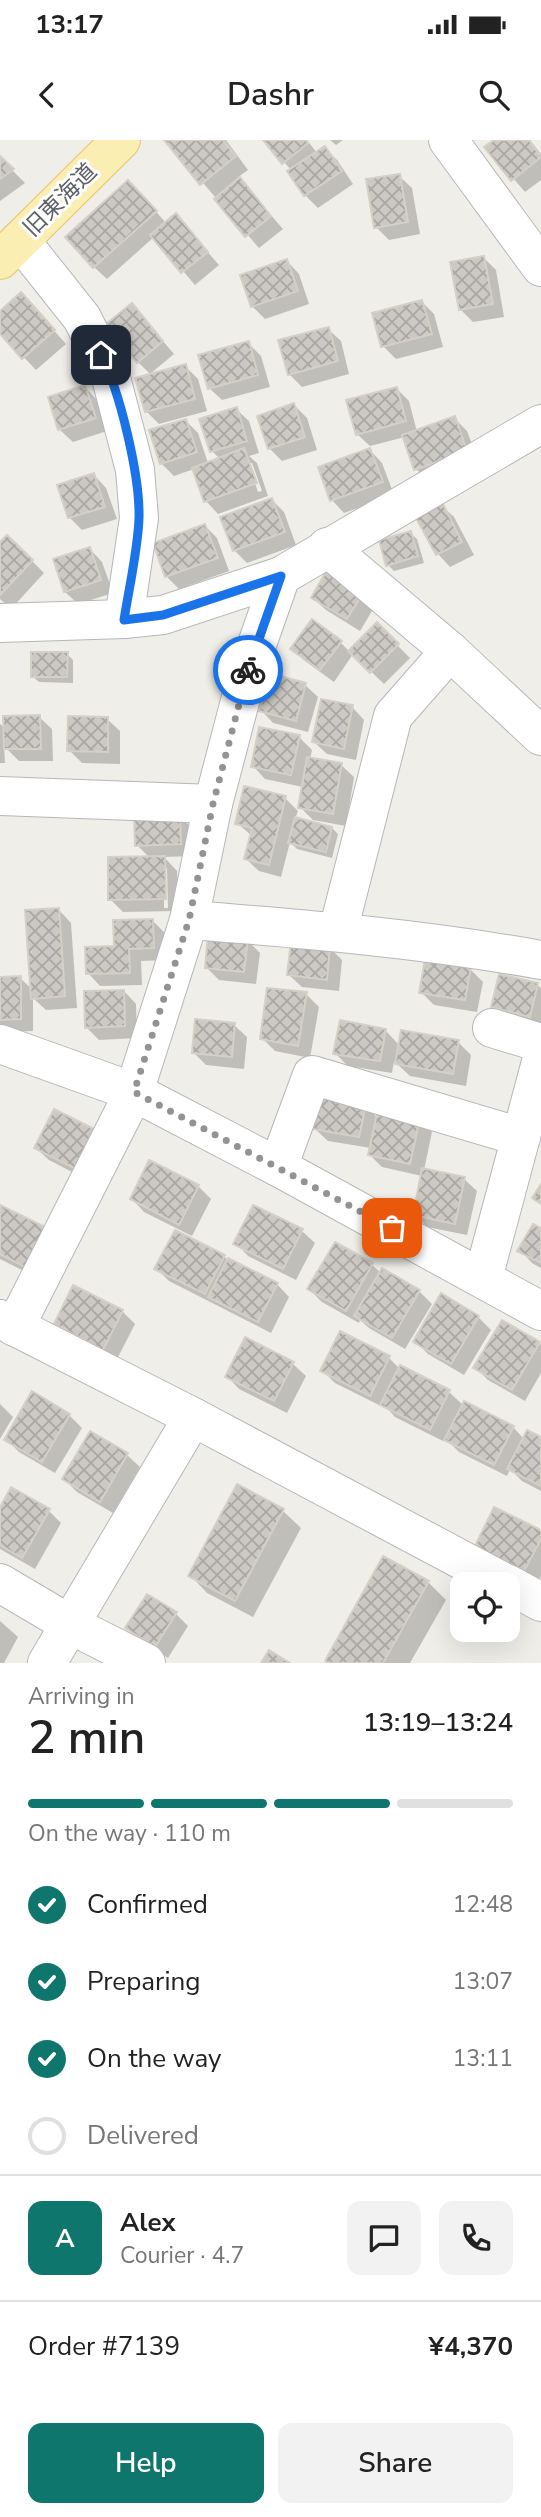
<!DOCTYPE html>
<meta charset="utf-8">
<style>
body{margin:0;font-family:"Nunito Sans","Noto Sans JP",sans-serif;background:#f2f2f2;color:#222;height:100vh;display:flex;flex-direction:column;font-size:26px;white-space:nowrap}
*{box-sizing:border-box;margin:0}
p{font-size:23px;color:#767676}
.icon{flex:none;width:38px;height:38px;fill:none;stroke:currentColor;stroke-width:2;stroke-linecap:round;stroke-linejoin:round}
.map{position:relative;height:1523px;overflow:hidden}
.sheet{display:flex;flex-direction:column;background:#fff;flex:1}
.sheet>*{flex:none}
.tools{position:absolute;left:450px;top:1432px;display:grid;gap:14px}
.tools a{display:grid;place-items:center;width:70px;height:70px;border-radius:14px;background:#fff;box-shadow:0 7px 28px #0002;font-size:35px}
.pin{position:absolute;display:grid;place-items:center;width:60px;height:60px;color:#fff;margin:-30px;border-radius:14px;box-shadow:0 4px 10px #0006}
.courier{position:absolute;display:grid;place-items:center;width:70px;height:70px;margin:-35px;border:5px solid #1a73e8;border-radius:50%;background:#fff;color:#222;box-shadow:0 2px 9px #0007}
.overview em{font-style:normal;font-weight:600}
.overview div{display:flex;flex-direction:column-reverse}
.overview{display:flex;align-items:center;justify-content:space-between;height:119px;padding:0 28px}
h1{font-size:46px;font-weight:600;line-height:52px}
.bar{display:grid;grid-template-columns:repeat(4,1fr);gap:10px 7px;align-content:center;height:84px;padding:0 28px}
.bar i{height:9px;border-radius:5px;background:#e0e0e0}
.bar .active{background:#0f766e}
.bar p{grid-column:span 4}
.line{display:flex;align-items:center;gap:18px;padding:0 28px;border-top:2px solid #e0e0e0}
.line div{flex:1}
.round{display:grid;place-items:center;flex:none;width:74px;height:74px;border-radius:14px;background:#f2f2f2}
ol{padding:0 28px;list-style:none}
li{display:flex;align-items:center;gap:21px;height:77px}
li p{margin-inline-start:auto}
li .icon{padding:7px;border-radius:50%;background:#0f766e;color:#fff;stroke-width:4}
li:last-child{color:#767676}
li i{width:38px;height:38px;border:4px solid #e0e0e0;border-radius:50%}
.cta{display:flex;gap:14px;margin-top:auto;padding:14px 28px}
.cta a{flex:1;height:80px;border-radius:14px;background:#0f766e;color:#fff;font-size:28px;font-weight:600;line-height:80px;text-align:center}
.cta a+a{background:#f2f2f2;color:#222}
.status{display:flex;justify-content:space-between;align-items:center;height:49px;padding:0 35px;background:#fff;direction:ltr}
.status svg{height:19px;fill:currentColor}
header{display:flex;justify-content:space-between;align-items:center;height:91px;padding:0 28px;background:#fff;font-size:32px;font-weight:600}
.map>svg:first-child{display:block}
.shadow{fill:#0003;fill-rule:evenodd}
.building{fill:url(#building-cross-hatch);stroke:#d5d0c6;stroke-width:2}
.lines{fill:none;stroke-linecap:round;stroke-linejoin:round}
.minor-casing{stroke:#b5b7bb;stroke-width:40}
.major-casing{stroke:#eac466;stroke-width:40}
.minor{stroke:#fff;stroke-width:38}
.major{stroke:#fbeeb2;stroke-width:38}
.done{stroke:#929394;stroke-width:7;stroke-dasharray:0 12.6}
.route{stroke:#1a73e8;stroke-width:9}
.labels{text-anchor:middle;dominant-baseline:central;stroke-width:6;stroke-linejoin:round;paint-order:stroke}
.street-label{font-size:23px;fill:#5f6267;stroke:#fff}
</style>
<div class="status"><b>13:17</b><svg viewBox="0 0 49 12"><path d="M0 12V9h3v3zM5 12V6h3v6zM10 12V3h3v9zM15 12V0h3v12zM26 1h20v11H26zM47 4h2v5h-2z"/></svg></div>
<header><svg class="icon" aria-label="back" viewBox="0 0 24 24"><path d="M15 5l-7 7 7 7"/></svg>Dashr<svg class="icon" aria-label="search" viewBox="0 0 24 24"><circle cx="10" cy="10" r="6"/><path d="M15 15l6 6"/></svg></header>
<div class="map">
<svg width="541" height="1523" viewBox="0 0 541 1523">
<defs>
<pattern id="building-cross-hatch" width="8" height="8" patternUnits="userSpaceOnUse" patternTransform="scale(1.75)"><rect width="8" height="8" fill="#ccc9c4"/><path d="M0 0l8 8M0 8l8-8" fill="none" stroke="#a9a7a3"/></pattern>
</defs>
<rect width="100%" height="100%" fill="#f0eee8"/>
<g class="shadow">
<polygon points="166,0 226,0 248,30 238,37 283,89 259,108"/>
<polygon points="265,0 307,0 317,13 325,8 337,20 353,44 318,68 305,55 290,32 291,30"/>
<polygon points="330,0 343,0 336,5"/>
<polygon points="496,0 530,0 541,14 541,40 525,52 487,8"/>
<polygon points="0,18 25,43 0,61"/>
<polygon points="399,36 412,48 420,94 389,100 376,87"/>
<polygon points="141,55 167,84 176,76 219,125 195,145 154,97 107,139 94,127"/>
<polygon points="484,118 496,130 504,177 473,182 460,169"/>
<polygon points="287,121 299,134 309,164 265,179 252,166"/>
<polygon points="422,162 434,174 443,207 396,219 383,206"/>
<polygon points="132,165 174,214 150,234 138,222"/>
<polygon points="33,167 66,204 36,230 0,192 0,173"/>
<polygon points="328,189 341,201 349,234 302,247 289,234"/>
<polygon points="248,203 261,216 270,247 222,260 209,248"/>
<polygon points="185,226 198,239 207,271 159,284 146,271"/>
<polygon points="85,247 97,260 107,291 73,302 60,290 50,258"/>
<polygon points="396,248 409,261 417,292 454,278 467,291 479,323 429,341 416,329 405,297 370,306 357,294"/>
<polygon points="294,265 307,278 317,310 282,321 269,308"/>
<path d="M236,269L249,281L259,313L249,316L257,323L268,356L218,374L206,361L194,329L174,336L161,323L186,281L198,293L208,323L220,319L212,311ZM248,323H252L262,351L258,352Z"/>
<polygon points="370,310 382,323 394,355 344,373 332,360 320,328"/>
<polygon points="94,335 106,348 117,379 82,390 69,377"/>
<polygon points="272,360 284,372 296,405 247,423 234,410"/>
<polygon points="441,365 454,377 474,415 450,427 438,414 418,376"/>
<polygon points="205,386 217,398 229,431 179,449 166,436"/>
<polygon points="410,393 417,399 424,423 394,431 388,425"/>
<polygon points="0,405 32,421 44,433 11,469 0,459"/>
<polygon points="90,409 102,422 113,453 78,464 65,452"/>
<polygon points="328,433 375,466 360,491 326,470 313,458"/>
<polygon points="377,485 410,518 384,544 353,514 334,542 305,521 292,508 340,502 350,512"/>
<polygon points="67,514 73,520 73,543 39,542 32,536"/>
<polygon points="305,545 318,557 308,592 273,583 261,570"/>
<polygon points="352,567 364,580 356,620 327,614 314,602"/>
<polygon points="39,577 52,589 53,621 19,621 4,606 5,623 0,623 0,584 6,589"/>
<polygon points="107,579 120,591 120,624 82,623 69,610"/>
<polygon points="299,597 312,610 310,619 341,625 354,637 346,686 313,680 300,667 303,647 265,639 253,626"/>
<polygon points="285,658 298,671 295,679 332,688 338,694 332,718 297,709 290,702 281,737 259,731 246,719 252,696 237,683"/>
<path d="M179,676L192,688L193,716L164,717L177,731L178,771L123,772L110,759L150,718L137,705ZM164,728H167L168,768H164Z"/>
<polygon points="59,770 71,783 77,868 46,870 33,858 33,891 3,892 0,889 0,838 20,838 33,850"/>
<polygon points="152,780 165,793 166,820 141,821 142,845 100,846 88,833"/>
<polygon points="247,800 260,813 256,844 219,840 206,827"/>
<polygon points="329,807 342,820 339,851 302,847 289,835"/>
<polygon points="470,829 483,842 477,872 434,865 421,852"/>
<polygon points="537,845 541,848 541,888 506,879 493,866"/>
<polygon points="124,851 136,864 137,898 99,900 86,887"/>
<polygon points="306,854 319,867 310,918 275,911 262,898"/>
<polygon points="234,885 247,897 244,929 206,925 193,912"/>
<polygon points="385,890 400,906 458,902 471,915 466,946 410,936 394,921 392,933 348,926 335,913"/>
<polygon points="365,966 378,978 419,979 432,992 424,1030 464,1039 477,1051 467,1095 427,1087 415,1074 422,1036 382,1027 370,1015 371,1008 328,1001 315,989"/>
<polygon points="36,1008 116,1008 97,1045 49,1020"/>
<polygon points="150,1022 198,1046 211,1059 192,1096 144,1072 132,1059"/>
<polygon points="0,1067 40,1139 0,1119"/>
<polygon points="254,1067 302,1091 315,1103 296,1140 248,1116 236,1103"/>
<polygon points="541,1090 541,1128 532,1123 520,1110"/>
<polygon points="336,1104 372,1125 381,1133 419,1151 432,1164 405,1209 369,1188 360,1180 359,1183 322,1162 309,1149"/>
<polygon points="224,1116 229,1121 277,1144 289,1157 271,1193 169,1141 157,1129"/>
<polygon points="74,1147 122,1171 135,1184 116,1221 68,1196 56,1184"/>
<polygon points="442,1156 478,1177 491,1190 464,1235 428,1214 415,1201"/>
<polygon points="246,1200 293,1224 306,1236 287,1273 239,1249 227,1236"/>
<polygon points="539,1203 541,1205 541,1233 525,1261 488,1240 476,1228"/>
<polygon points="389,1218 400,1229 449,1252 464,1266 513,1287 524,1299 541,1299 541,1351 522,1341 510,1329 507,1336 459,1312 445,1298 443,1301 395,1277 384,1265 383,1267 335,1243 322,1230"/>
<polygon points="0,1264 13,1277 0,1299"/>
<polygon points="69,1275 82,1288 55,1333 19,1312 6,1299"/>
<polygon points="91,1294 127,1315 140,1327 113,1373 77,1352 64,1339"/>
<polygon points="238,1346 283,1371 301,1388 253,1477 207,1453 190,1435"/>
<polygon points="0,1370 49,1371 61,1383 35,1429 0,1409"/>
<polygon points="541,1392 541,1436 537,1443 489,1418"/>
<polygon points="384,1418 428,1442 446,1460 410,1523 329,1523"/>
<polygon points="176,1474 188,1486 168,1518 140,1500 127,1487"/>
<polygon points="0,1481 18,1497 4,1523 0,1523"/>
</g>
<g class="building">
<polygon points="164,0 223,0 236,16 200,45"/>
<polygon points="263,0 306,0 308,3 282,24"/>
<polygon points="494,0 529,0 541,17 511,41 484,7"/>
<polygon points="325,6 342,31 304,56 287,31"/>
<polygon points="0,16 14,29 0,39"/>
<polygon points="400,34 408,82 374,88 366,39"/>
<polygon points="240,37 271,76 245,97 214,59"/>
<polygon points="128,40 157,71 93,128 65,97"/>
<polygon points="176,73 208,112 181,133 150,95"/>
<polygon points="484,116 493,164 459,170 450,122"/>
<polygon points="287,119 298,151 251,167 240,135"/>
<polygon points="21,152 55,190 22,219 0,194 0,171"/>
<polygon points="422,160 432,194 381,207 372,173"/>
<polygon points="132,163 163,201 137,223 105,185"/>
<polygon points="329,187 338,221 288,235 278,200"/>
<polygon points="249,201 258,235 208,249 198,215"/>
<polygon points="186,224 195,259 145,272 135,238"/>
<polygon points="85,245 96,278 58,290 48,257"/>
<polygon points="397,247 406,281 356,295 346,260"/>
<polygon points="294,263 305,297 268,309 257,276"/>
<polygon points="237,267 247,301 210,312 199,279"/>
<polygon points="455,276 467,311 414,330 402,295"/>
<polygon points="186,279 197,312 160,324 149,290"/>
<polygon points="244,308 257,343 204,362 192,328"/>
<polygon points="370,308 383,342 330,361 318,327"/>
<polygon points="94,333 105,367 68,378 57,345"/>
<polygon points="272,358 285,392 233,411 220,377"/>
<polygon points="442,362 462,402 436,415 415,376"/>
<polygon points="205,384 218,418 165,437 153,403"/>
<polygon points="411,391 418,416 386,426 379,400"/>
<polygon points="7,395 33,420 0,455 0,402"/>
<polygon points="90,407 101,440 64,452 53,419"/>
<polygon points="327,430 364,452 347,479 311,458"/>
<polygon points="312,479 342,501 320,530 290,509"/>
<polygon points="377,482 399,504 370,533 348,511"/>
<polygon points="31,512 68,512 67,537 31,537"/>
<polygon points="269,533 306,543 296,581 259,571"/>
<polygon points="321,559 353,565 344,609 312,602"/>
<polygon points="40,575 41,609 4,609 3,576"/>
<polygon points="68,576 108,577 108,612 67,611"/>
<polygon points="259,587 300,595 291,635 251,627"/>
<polygon points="307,617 342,623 333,674 298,668"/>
<polygon points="244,646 286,656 269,725 244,719 252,688 235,684"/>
<polygon points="180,674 181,704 135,706 134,675"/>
<polygon points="295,677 332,687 326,712 288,703"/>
<polygon points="165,716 166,759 108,760 108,717"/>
<polygon points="59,768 65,856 31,859 25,770"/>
<polygon points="153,779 154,808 129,809 130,833 86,834 85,807 114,806 113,780"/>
<polygon points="208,794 248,798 244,832 205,828"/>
<polygon points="291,801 330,806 327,840 287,835"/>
<polygon points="425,819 471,827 465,860 419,853"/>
<polygon points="499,834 538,843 530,877 491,867"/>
<polygon points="21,836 21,879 0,880 0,837"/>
<polygon points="267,848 307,852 298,906 260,899"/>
<polygon points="124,850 125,886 85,888 84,851"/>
<polygon points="195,879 235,883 232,917 192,913"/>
<polygon points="340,880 386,889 380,921 333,914"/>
<polygon points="401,890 459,900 453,934 395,924"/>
<polygon points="320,956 366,964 359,997 313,989"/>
<polygon points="54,969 104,994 84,1033 34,1008"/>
<polygon points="378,969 420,978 410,1024 368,1015"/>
<polygon points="149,1020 199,1045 179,1085 130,1059"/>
<polygon points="422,1028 465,1037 455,1084 413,1075"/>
<polygon points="541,1044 541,1064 532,1058"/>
<polygon points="0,1065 47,1088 27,1128 0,1114"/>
<polygon points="253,1065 303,1089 283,1129 233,1104"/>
<polygon points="533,1084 541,1088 541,1123 517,1111"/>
<polygon points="175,1090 225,1115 205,1154 154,1129"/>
<polygon points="335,1102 373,1123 346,1171 307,1149"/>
<polygon points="228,1118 278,1143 258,1182 208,1157"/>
<polygon points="382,1128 420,1150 392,1198 354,1176"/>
<polygon points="73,1145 123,1170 103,1210 54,1184"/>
<polygon points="441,1153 479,1176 451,1224 413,1202"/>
<polygon points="502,1180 540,1202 512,1250 473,1228"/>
<polygon points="340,1191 390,1216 370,1256 320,1231"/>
<polygon points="245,1197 294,1222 274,1261 225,1237"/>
<polygon points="400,1225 450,1250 430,1290 380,1265"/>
<polygon points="32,1251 70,1274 42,1322 4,1300"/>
<polygon points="464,1261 514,1286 494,1325 444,1300"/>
<polygon points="527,1290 541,1297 541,1346 507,1329"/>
<polygon points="90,1291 128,1313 100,1362 62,1339"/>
<polygon points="237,1344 284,1369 235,1461 188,1436"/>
<polygon points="11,1347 50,1369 22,1418 0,1405 0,1367"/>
<polygon points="494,1367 541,1390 541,1399 524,1431 475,1406"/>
<polygon points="383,1416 429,1441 383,1523 328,1523 325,1521"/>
<polygon points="147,1454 177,1472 155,1507 125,1488"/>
<polygon points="269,1510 290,1523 261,1523"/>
</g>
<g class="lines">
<g class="minor-casing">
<g id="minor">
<polyline points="448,0 541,127"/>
<polyline points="20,100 82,178 110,234 135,330 139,378 124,479"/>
<polyline points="327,407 450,511 541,596"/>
<polyline points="0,483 124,479 163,475 281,436 541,284"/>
<polyline points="0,656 213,664"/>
<path d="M189,780C308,789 424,799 541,820"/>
<polyline points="338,791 393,576 450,511"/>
<polyline points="492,888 541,903"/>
<polyline points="0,904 134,952 278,1027 541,1171"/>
<polyline points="278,1027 312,935 521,997"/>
<polyline points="483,1138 541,922"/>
<polyline points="0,1179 193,1277 507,1444"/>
<polyline points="15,1187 134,952 189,780 213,664 249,527 281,436"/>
<polyline points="0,1443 71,1485 146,1523"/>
<polyline points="508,1444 541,1462"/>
<polyline points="47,1523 193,1277"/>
</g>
</g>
<g class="major-casing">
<polyline id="major" points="0,120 121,0"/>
</g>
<use href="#minor" class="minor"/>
<use href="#major" class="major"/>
</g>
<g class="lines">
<polyline class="done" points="248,530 213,664 189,780 134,952 392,1088"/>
<path class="route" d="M101,215C120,251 140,336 139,378C138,409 129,448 124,480L163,475L281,436L248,530"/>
</g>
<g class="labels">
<g class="street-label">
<text transform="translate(60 60) rotate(-45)">旧東海道</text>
</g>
</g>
</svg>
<div class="tools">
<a><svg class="icon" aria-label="locate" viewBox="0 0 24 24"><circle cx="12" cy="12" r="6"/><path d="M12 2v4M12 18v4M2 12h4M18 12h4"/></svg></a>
</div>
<div class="pin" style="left:392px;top:1088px;background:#ea580c"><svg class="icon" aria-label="bag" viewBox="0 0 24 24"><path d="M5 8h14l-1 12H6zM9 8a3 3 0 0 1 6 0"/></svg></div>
<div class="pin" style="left:101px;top:215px;background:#1f2937"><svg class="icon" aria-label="home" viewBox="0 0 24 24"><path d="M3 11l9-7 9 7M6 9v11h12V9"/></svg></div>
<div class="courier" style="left:248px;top:530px"><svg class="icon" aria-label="bike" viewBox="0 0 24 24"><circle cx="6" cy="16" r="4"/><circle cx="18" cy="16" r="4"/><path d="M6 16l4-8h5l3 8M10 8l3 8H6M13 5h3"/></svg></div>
</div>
<section class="sheet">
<div class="overview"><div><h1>2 min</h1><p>Arriving in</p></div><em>13:19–13:24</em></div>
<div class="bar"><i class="active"></i><i class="active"></i><i class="active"></i><i></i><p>On the way · 110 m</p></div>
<ol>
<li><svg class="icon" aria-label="check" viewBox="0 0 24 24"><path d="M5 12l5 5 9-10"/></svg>Confirmed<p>12:48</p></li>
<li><svg class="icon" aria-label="check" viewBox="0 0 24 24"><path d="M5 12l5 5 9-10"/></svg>Preparing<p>13:07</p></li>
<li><svg class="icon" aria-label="check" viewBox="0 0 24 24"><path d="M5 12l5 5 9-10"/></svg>On the way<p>13:11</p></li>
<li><i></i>Delivered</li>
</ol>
<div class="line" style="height:126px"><b class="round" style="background:#0f766e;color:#fff">A</b><div><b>Alex</b><p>Courier · 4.7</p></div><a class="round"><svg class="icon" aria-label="chat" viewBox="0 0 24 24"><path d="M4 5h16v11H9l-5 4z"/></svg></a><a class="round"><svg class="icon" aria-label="phone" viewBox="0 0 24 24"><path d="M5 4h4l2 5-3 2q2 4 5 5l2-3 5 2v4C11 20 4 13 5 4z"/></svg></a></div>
<div class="line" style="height:91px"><div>Order #7139</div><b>¥4,370</b></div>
<div class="cta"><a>Help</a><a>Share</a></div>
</section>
